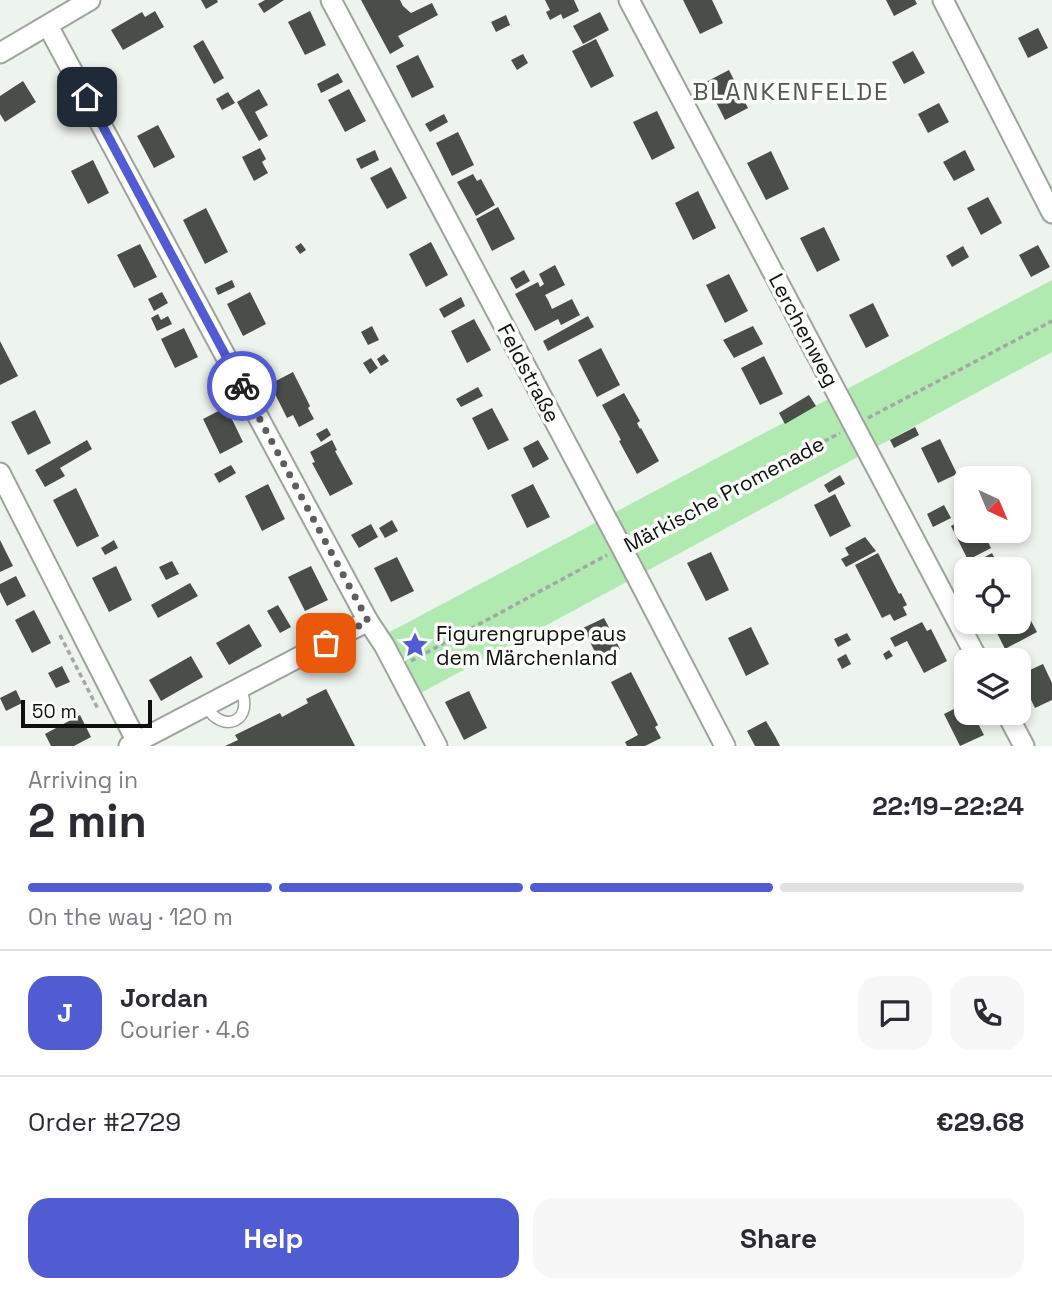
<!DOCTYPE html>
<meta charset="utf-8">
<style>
body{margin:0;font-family:"Space Grotesk",sans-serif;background:#f7f7f7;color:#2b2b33;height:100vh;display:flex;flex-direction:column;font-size:26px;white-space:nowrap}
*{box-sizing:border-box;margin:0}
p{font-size:23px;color:#7c7c81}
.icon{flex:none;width:38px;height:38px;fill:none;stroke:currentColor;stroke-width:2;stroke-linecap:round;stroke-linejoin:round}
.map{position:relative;height:746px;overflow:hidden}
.side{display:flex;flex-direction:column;background:#fff;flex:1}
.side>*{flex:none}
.needle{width:46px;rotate:136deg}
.buttons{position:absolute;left:954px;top:466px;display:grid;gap:14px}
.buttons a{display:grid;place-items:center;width:77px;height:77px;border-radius:14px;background:#fff;box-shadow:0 4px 10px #0003;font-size:35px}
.scale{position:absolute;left:21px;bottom:18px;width:131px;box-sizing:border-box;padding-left:7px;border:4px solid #0e100e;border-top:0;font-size:19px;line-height:24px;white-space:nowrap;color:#0e100e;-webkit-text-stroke:5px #fcfffc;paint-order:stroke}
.pin{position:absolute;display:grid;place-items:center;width:60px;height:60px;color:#fff;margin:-30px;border-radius:14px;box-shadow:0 4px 10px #0006}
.courier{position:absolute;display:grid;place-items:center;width:70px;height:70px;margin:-35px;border:5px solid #515cd2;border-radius:50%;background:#fff;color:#222;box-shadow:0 2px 9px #0007}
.head em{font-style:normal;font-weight:600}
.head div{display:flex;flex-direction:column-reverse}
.head{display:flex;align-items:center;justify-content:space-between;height:119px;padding:0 28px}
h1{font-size:46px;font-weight:600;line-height:52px}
.bar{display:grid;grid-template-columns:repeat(4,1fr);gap:10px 7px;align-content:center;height:84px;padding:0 28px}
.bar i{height:9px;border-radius:5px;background:#e1e1e2}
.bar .selected{background:#515cd2}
.bar p{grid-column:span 4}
.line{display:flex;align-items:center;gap:18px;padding:0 28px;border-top:2px solid #e1e1e2}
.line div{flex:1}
.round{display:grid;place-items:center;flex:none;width:74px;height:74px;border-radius:21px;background:#f7f7f7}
.cta{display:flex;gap:14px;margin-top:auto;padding:14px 28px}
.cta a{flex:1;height:80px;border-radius:21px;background:#515cd2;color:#fff;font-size:28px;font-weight:600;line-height:80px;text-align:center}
.cta a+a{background:#f7f7f7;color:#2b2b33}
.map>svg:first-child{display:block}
.green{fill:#b1eab0}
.building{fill:#494e49}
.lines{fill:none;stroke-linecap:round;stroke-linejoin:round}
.lane-casing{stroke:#9da39d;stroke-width:13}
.street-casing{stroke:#9da39d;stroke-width:23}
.path{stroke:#a3a8a3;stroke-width:3.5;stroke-dasharray:5 3.5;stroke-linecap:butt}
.lane{stroke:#fff;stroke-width:10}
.street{stroke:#fff;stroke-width:19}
.done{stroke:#5c5f5c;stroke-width:7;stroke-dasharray:0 12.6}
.route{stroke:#515cd2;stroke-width:9}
.labels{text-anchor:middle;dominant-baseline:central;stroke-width:7;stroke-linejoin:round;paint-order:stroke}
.street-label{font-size:21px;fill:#0e100e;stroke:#fcfffc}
.poi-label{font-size:21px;fill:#0e100e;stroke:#fcfffc;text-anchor:start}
.quarter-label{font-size:24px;letter-spacing:2px;fill:#515651;stroke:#fcfffc}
</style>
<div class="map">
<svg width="1052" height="746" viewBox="0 0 1052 746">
<rect width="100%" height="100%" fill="#edf3ed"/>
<polygon class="green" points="1052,280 1052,352 419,694 386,634"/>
<g class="building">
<polygon points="201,0 217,0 218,2 206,9"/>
<polygon points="265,0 284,0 264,13 258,4"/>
<polygon points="361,0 400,0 403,6 411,13 432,3 438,15 398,36 404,46 390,54"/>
<polygon points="545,0 574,0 579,11 563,19 561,14 550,20 546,12 550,10"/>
<polygon points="683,0 712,0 723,23 700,34"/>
<polygon points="886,0 915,0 917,4 894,16"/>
<polygon points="155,11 164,27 123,50 111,30 142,12 145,17"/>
<polygon points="310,11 326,45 305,55 288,22"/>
<polygon points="600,12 609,30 583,44 573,26"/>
<polygon points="506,15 510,25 496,32 491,22"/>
<polygon points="1038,28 1048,48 1028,58 1018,38"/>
<polygon points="596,39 614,76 591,88 572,51"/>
<polygon points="203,40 224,78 214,84 193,46"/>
<polygon points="913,51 925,73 904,84 892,62"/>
<polygon points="523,54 528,63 517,70 511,60"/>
<polygon points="418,55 434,87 412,98 396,66"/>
<polygon points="729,70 748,108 725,120 706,82"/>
<polygon points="338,73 343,82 321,93 317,84"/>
<polygon points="23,81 36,102 5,122 0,114 0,96"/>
<polygon points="259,89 268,105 255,112 268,136 259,141 237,102"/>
<polygon points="349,89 366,121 345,132 328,100"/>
<polygon points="228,92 235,103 222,110 216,99"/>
<polygon points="939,103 949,122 928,133 918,114"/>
<polygon points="657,111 675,148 652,160 633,122"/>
<polygon points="444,114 448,122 430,132 425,124"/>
<polygon points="158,125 175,157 154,168 137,136"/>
<polygon points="458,132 474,165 452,176 436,143"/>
<polygon points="260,148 266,159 262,162 268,173 254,181 242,157"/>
<polygon points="375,150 379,160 361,169 356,159"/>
<polygon points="965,150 975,170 954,181 943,162"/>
<polygon points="771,151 789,189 766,200 747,163"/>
<polygon points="93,160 109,193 88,204 71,171"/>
<polygon points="391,167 407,198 387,209 370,178"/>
<polygon points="473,174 477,181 481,179 495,205 476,216 457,182"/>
<polygon points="698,191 716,228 693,240 675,203"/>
<polygon points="988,197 1002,223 981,235 967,208"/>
<polygon points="498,207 515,239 492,251 476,219"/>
<polygon points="206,208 228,252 205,264 183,220"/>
<polygon points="824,227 840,260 817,272 800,238"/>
<polygon points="431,242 448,275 426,287 409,254"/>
<polygon points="301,243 306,250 300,254 295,247"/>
<polygon points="140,244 157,277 134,288 117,255"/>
<polygon points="1038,245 1050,267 1031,277 1019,255"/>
<polygon points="963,246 969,257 952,267 946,256"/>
<polygon points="555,265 565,285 545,295 548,300 552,309 572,299 580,315 561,325 558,319 535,331 515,294 538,282 540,287 544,284 539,274"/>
<polygon points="524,270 530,281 516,289 510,278"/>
<polygon points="729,274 748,311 725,323 706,285"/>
<polygon points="232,280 235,287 218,295 215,288"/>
<polygon points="162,292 168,303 154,311 148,299"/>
<polygon points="250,292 266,324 243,336 227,304"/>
<polygon points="461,297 465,306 444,318 439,309"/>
<polygon points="873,303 889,336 866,348 849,315"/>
<polygon points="158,314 161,320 168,316 172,324 157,331 151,318"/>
<polygon points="588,316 594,327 548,351 543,341"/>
<polygon points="474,319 491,350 467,363 451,331"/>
<polygon points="372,326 379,340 368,345 361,332"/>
<polygon points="753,326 763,344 734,358 723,340"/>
<polygon points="184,328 198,357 175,368 161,339"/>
<polygon points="0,341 18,376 0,385"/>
<polygon points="601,348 620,385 597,397 578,360"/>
<polygon points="384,354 389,361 381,366 377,359"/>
<polygon points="764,356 783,394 760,405 741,368"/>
<polygon points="371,358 378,368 370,374 363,363"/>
<polygon points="293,372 310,406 308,408 314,419 299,427 293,415 287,418 270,384"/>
<polygon points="478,387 483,396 461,407 456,399"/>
<polygon points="624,393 640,421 637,423 640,429 641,428 659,461 637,474 619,441 621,440 602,405"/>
<polygon points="809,395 816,406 785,424 779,413"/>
<polygon points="226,407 243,442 220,454 203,419"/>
<polygon points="492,408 509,440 488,450 472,418"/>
<polygon points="35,410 51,443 28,455 11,422"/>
<polygon points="915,427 919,435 894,448 890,440"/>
<polygon points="327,428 331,435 321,442 316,434"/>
<polygon points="940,439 957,474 938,483 921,448"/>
<polygon points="87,440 92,449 60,468 65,476 45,487 35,470"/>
<polygon points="332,440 337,450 335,451 353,484 330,496 312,463 315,462 310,452"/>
<polygon points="538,440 549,459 533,468 523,448"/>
<polygon points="231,465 236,473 219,483 214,474"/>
<polygon points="840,475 845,484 829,493 824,485"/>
<polygon points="268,484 285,519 262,531 245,496"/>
<polygon points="533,484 550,517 527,528 511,495"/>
<polygon points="76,488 99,536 77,547 53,500"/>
<polygon points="835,494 851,526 830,537 814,505"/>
<polygon points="944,505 951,518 933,527 927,514"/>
<polygon points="966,518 966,530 982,530 991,548 968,560 951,526"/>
<polygon points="392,520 398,531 385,538 379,528"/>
<polygon points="371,524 378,537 359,548 351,535"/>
<polygon points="865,537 876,551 846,567 841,559 849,555 845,548"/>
<polygon points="0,540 13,566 0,572"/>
<polygon points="114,540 118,548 105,555 101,548"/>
<polygon points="711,552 729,590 706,601 687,563"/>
<polygon points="878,553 899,594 901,593 907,605 903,607 907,615 894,621 890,614 882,618 855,565"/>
<polygon points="992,553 996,561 981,569 974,569 972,564"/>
<polygon points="397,557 414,591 391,602 374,568"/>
<polygon points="172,561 179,574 166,580 159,567"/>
<polygon points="116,566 132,600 109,612 92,578"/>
<polygon points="311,566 328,600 305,611 288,577"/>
<polygon points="16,576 26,596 7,606 0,592 0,584"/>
<polygon points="190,583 198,596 158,618 151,605"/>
<polygon points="278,605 291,627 280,633 267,611"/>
<polygon points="34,610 51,643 32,653 15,620"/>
<polygon points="1029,617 1037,632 1005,649 991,621 1020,622"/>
<polygon points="604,618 620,649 599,660 583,628"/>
<polygon points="922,622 927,631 931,629 947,661 924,673 907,641 895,647 890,638"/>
<polygon points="249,624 262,646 229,665 216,643"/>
<polygon points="751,627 769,664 746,676 728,638"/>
<polygon points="847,633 851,640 838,647 834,639"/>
<polygon points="889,650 893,656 886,660 883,654"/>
<polygon points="846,654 851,664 842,669 837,659"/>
<polygon points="191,656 203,677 161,701 149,680"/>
<polygon points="1043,664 1052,683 1052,700 1035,708 1019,675"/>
<polygon points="62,666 70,682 56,688 48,673"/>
<polygon points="631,672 658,725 655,727 661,738 645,746 627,746 625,742 638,735 611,682"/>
<polygon points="326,689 355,746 225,746 238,740 235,735 280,713 282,717 308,703 306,699"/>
<polygon points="16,690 22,703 6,711 0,698"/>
<polygon points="469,691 487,728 464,740 445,702"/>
<polygon points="966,703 966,712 972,712 984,735 960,746 944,714"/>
<polygon points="80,715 91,737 74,746 51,746 45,734"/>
<polygon points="766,721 776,738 780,746 755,746 747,731"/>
</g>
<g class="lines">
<g class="lane-casing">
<path id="lane" d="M206,706C223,736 256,720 240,688"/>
</g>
<g class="street-casing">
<g id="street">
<polyline points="331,0 622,548 725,746"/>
<polyline points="629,0 978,660"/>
<polyline points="943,0 1052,213"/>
<polyline points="48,26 368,621 384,645 437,746"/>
<polyline points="0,53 90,0"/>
<polyline points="0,473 139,746"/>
<polyline points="1006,712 1024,746"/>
<polyline points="129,746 368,621"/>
</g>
</g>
<g class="path">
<polyline points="868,418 1052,321"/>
<polyline points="636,540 840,433"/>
<polyline points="60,635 98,709"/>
<polyline points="411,661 607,555"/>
</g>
<use href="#lane" class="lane"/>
<use href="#street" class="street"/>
</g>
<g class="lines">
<polyline class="done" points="242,386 368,621 326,643"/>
<polyline class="route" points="87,97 242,386"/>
</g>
<defs>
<g id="sight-bare" transform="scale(2.1)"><path d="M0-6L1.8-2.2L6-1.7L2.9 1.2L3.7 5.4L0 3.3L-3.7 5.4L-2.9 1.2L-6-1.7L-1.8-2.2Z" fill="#515cd2" stroke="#fcfffc" stroke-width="2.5" paint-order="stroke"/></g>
</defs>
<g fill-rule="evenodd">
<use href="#sight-bare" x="415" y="645"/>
</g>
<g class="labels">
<g class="street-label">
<text transform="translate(804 330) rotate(62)">Lerchenweg</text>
<text transform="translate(529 373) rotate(62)">Feldstraße</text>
<text transform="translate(724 494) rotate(-28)">Märkische Promenade</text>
</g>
<g class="poi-label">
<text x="436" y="633">Figurengruppe aus<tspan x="436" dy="24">dem Märchenland</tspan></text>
</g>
<g class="quarter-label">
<text x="791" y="91">BLANKENFELDE</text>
</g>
</g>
</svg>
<div class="buttons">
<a><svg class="needle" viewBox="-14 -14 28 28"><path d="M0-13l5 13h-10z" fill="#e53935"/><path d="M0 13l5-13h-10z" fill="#7c7c81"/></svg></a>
<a><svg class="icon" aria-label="locate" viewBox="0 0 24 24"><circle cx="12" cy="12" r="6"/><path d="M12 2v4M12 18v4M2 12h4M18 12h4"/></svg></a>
<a><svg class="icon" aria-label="layers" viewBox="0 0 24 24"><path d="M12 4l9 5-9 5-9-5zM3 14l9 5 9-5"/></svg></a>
</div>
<div class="scale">50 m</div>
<div class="pin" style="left:326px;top:643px;background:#ea580c"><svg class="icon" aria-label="bag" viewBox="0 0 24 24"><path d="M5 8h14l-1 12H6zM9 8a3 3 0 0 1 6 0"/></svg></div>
<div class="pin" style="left:87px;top:97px;background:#1f2937"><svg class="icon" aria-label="home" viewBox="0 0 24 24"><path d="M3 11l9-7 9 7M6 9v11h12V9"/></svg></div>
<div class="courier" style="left:242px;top:386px"><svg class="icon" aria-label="bike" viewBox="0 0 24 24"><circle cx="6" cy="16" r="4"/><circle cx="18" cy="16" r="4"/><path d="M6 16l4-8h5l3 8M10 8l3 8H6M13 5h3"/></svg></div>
</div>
<section class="side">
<div class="head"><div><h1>2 min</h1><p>Arriving in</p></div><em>22:19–22:24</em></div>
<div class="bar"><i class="selected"></i><i class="selected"></i><i class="selected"></i><i></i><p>On the way · 120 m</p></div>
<div class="line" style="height:126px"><b class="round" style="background:#515cd2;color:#fff">J</b><div><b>Jordan</b><p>Courier · 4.6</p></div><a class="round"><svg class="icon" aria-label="chat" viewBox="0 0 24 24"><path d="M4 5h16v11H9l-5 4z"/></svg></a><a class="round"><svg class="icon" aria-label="phone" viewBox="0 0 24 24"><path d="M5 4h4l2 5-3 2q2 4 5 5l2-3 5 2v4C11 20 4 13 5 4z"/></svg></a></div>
<div class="line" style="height:91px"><div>Order #2729</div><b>€29.68</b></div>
<div class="cta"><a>Help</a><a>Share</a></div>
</section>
